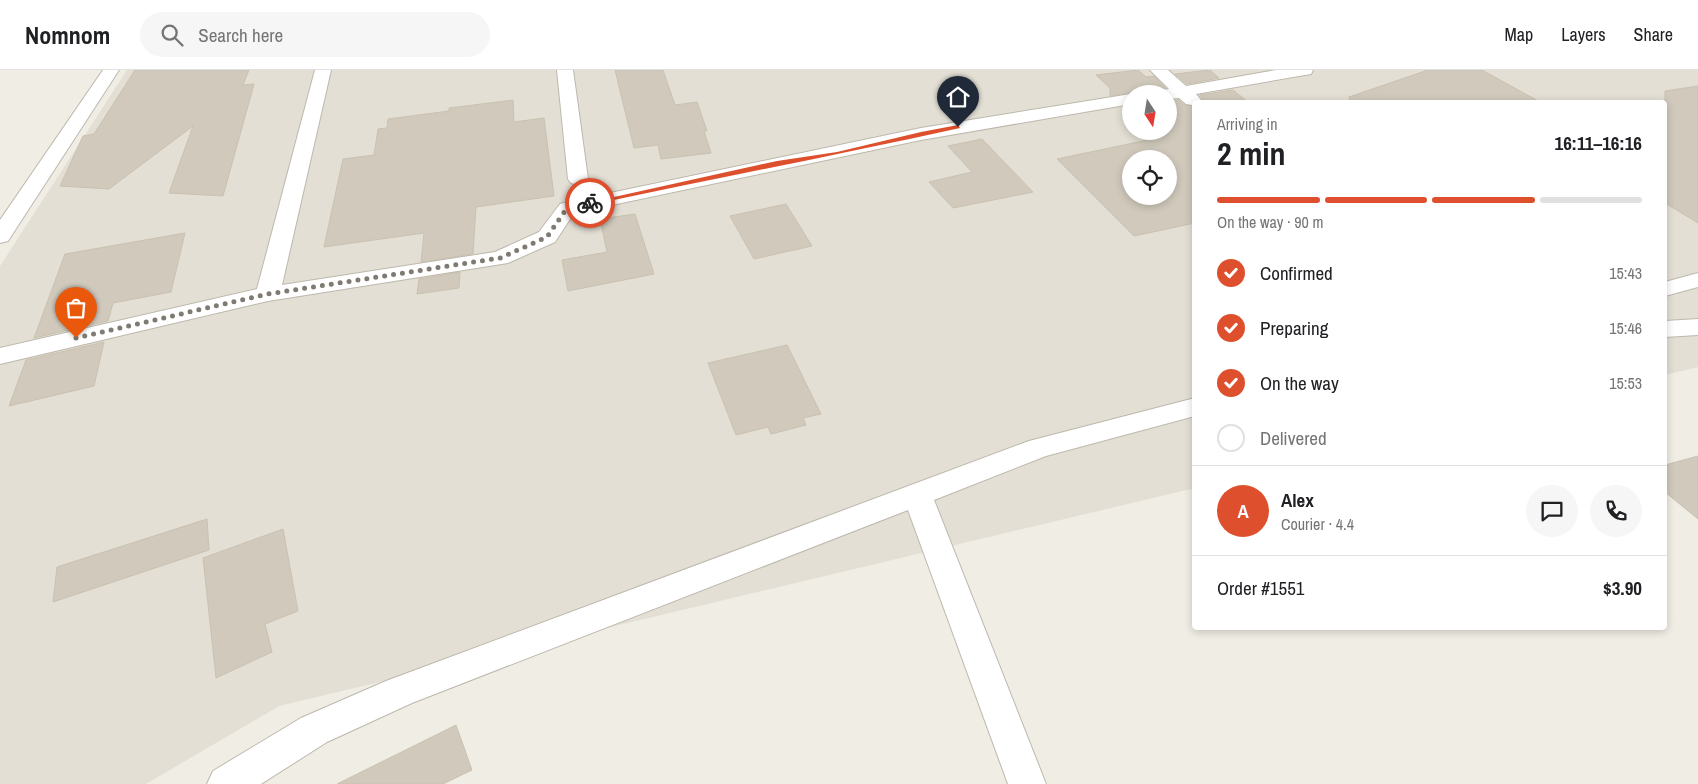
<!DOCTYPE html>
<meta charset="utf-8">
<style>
body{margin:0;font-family:"Archivo Narrow",sans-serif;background:#f6f6f6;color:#202124;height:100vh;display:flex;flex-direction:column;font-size:19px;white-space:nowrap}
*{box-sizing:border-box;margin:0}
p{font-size:16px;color:#757577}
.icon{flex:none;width:28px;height:28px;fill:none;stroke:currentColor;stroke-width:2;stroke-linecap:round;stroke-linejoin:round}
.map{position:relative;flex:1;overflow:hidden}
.sheet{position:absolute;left:1192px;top:30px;width:475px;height:530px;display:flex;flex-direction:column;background:#fff;border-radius:5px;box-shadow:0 2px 8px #0003}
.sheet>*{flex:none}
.needle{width:32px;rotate:168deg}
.tools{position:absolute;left:1122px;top:15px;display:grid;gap:10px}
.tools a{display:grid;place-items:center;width:55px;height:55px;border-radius:50%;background:#fff;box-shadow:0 2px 8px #0003;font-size:25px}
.pin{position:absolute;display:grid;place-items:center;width:42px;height:42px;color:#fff;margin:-51px -21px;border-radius:50% 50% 50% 0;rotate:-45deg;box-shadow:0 0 5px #0007}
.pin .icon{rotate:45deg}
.courier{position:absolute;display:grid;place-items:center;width:50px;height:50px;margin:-25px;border:4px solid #de502d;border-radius:50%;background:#fff;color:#222;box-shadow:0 1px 6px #0007}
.headline em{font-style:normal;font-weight:700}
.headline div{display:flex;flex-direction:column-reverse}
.headline{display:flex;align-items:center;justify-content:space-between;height:85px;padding:0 25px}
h1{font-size:32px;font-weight:700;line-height:38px}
.bar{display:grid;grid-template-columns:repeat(4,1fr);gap:8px 5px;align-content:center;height:60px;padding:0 25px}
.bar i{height:6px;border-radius:4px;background:#e0e0e0}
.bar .on{background:#de502d}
.bar p{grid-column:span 4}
.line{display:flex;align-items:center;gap:12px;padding:0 25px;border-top:1px solid #e0e0e0}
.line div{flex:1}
.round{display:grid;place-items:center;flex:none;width:52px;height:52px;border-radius:26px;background:#f6f6f6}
ol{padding:0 25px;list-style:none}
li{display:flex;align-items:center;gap:15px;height:55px}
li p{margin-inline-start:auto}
li .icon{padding:5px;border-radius:50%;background:#de502d;color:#fff;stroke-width:4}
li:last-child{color:#757577}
li i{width:28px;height:28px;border:2px solid #e0e0e0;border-radius:50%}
header{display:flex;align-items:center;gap:30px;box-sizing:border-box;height:70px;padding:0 25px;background:#fff;border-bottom:1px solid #e0e0e0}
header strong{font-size:24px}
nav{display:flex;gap:28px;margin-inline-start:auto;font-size:18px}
.search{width:350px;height:45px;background:#f6f6f6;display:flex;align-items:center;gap:12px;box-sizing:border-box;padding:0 18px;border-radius:28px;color:#757577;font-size:19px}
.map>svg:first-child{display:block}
.residential{fill:#e3dfd4;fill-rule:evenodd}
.building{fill:#d0c9bc;stroke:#cac1b0;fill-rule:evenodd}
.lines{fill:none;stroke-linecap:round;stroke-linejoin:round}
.minor-casing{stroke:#bdb8ac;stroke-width:2}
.minor{fill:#fff;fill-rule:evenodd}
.route{fill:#de502d}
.done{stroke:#7f7b73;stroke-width:5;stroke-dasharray:0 9}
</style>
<header>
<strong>Nomnom</strong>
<div class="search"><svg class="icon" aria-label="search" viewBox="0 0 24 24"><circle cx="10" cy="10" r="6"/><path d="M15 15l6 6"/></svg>Search here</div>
<nav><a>Map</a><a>Layers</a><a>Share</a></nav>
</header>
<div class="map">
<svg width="1698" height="714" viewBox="0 0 1698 714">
<rect width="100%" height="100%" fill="#f0ede5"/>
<path class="residential" d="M127,0H1698V297L1665,305V32H1195V418L279,636L146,714H0V196ZM1131,24H1169V61H1131ZM1131,89H1169V126H1131Z"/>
<g class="building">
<polygon points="135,0 249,0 243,15 254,14 223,126 169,123 193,56 109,119 60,116 83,66 94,64"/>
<polygon points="615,0 663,0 675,35 697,32 707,61 704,61 711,83 661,89 658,75 634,78"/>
<polygon points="1138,0 1146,7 1154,6 1165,18 1162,19 1158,24 1131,22 1110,26 1110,18 1096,5"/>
<polygon points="1210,0 1219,8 1187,14 1175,4"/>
<polygon points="1428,0 1482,0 1540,32 1350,32 1349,27"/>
<polygon points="1698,16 1698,153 1665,133 1665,21"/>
<polygon points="1233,20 1248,32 1200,32 1203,30 1200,25"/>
<polygon points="513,30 514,52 544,48 554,126 476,137 473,184 421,192 424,163 324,177 343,89 374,85 378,59 387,58 388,49 449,41 449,38"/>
<path d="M1178,30L1186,36L1195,35V153L1134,166L1057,89L1162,67L1156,61H1169V31ZM1131,89H1169V126H1131Z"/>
<polygon points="982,69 1033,122 953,138 929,112 972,102 948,76"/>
<polygon points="786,134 812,176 754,189 730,146"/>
<polygon points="635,144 654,204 568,221 562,190 607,182 600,149"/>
<polygon points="185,163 171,222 113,233 108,251 34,268 65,184"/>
<polygon points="460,202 459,218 417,224 419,209"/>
<polygon points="104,272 94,316 9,336 26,290"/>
<polygon points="787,275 821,344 803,348 806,355 771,364 768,357 736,365 708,293"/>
<polygon points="1698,386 1698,449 1665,422 1665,395"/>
<polygon points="207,449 209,480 53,532 57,497"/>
<polygon points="283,459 298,541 265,554 272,582 216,608 203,488"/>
<polygon points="456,655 472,700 443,714 337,714"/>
</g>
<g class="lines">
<g class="minor-casing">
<g id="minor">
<polygon points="103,0 119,0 8,171 0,173 0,150"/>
<polygon points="315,0 331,0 282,215 495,182 539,162 560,134 567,132 921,58 1131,24 1131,34 921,70 574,143 555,172 508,193 268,231 0,294 0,278 257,219"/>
<polygon points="557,0 573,0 588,109 585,113 578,115 571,113 568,109"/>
<polygon points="1150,0 1168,0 1186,16 1276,0 1313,0 1311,4 1305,5 1196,24 1201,30 1192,35 1186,34 1179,28 1169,29 1169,24 1160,24 1163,20 1169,19"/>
<polygon points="1698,203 1698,217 1665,226 1665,212"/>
<polygon points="1698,249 1698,265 1665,267 1665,251"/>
<polygon points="1195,328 1195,346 1046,386 934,430 1046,714 1008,714 908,440 412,633 327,672 261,714 207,714 213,701 301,648 386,611 1029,371"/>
</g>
</g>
<use href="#minor" class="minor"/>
</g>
<path class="route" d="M958,55L960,58C837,85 713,109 590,135L587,133L777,91L837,82L921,62Z"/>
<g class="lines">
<polyline class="done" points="76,268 268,224 500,188 547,167 567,138 590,133"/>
</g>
</svg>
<div class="tools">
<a><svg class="needle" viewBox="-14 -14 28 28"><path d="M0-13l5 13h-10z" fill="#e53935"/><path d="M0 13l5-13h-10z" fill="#757577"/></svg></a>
<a><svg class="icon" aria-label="locate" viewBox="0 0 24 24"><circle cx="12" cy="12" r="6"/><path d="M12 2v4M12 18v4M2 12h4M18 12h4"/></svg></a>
</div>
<div class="pin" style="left:76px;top:268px;background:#ea580c"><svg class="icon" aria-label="bag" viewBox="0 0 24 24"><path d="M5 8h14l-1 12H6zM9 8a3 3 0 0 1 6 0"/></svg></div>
<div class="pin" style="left:958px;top:57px;background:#1f2937"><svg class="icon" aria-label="home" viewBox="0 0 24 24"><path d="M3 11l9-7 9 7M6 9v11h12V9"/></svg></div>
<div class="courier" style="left:590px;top:133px"><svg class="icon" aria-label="bike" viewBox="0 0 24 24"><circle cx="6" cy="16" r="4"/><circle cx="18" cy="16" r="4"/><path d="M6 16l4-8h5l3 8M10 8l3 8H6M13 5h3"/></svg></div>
<section class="sheet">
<div class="headline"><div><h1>2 min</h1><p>Arriving in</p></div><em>16:11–16:16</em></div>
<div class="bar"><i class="on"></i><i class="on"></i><i class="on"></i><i></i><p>On the way · 90 m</p></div>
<ol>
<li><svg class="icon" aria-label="check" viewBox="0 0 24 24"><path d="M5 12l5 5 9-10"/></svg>Confirmed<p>15:43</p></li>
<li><svg class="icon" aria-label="check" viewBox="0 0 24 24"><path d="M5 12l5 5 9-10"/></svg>Preparing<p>15:46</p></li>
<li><svg class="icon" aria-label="check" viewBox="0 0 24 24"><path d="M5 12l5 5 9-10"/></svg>On the way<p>15:53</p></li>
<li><i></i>Delivered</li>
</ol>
<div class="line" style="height:90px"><b class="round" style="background:#de502d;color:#fff">A</b><div><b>Alex</b><p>Courier · 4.4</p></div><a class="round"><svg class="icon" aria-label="chat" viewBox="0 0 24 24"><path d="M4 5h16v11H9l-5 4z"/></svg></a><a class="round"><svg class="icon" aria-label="phone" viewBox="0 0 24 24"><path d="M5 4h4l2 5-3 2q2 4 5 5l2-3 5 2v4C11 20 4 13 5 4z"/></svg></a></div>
<div class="line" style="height:65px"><div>Order #1551</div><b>$3.90</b></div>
</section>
</div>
